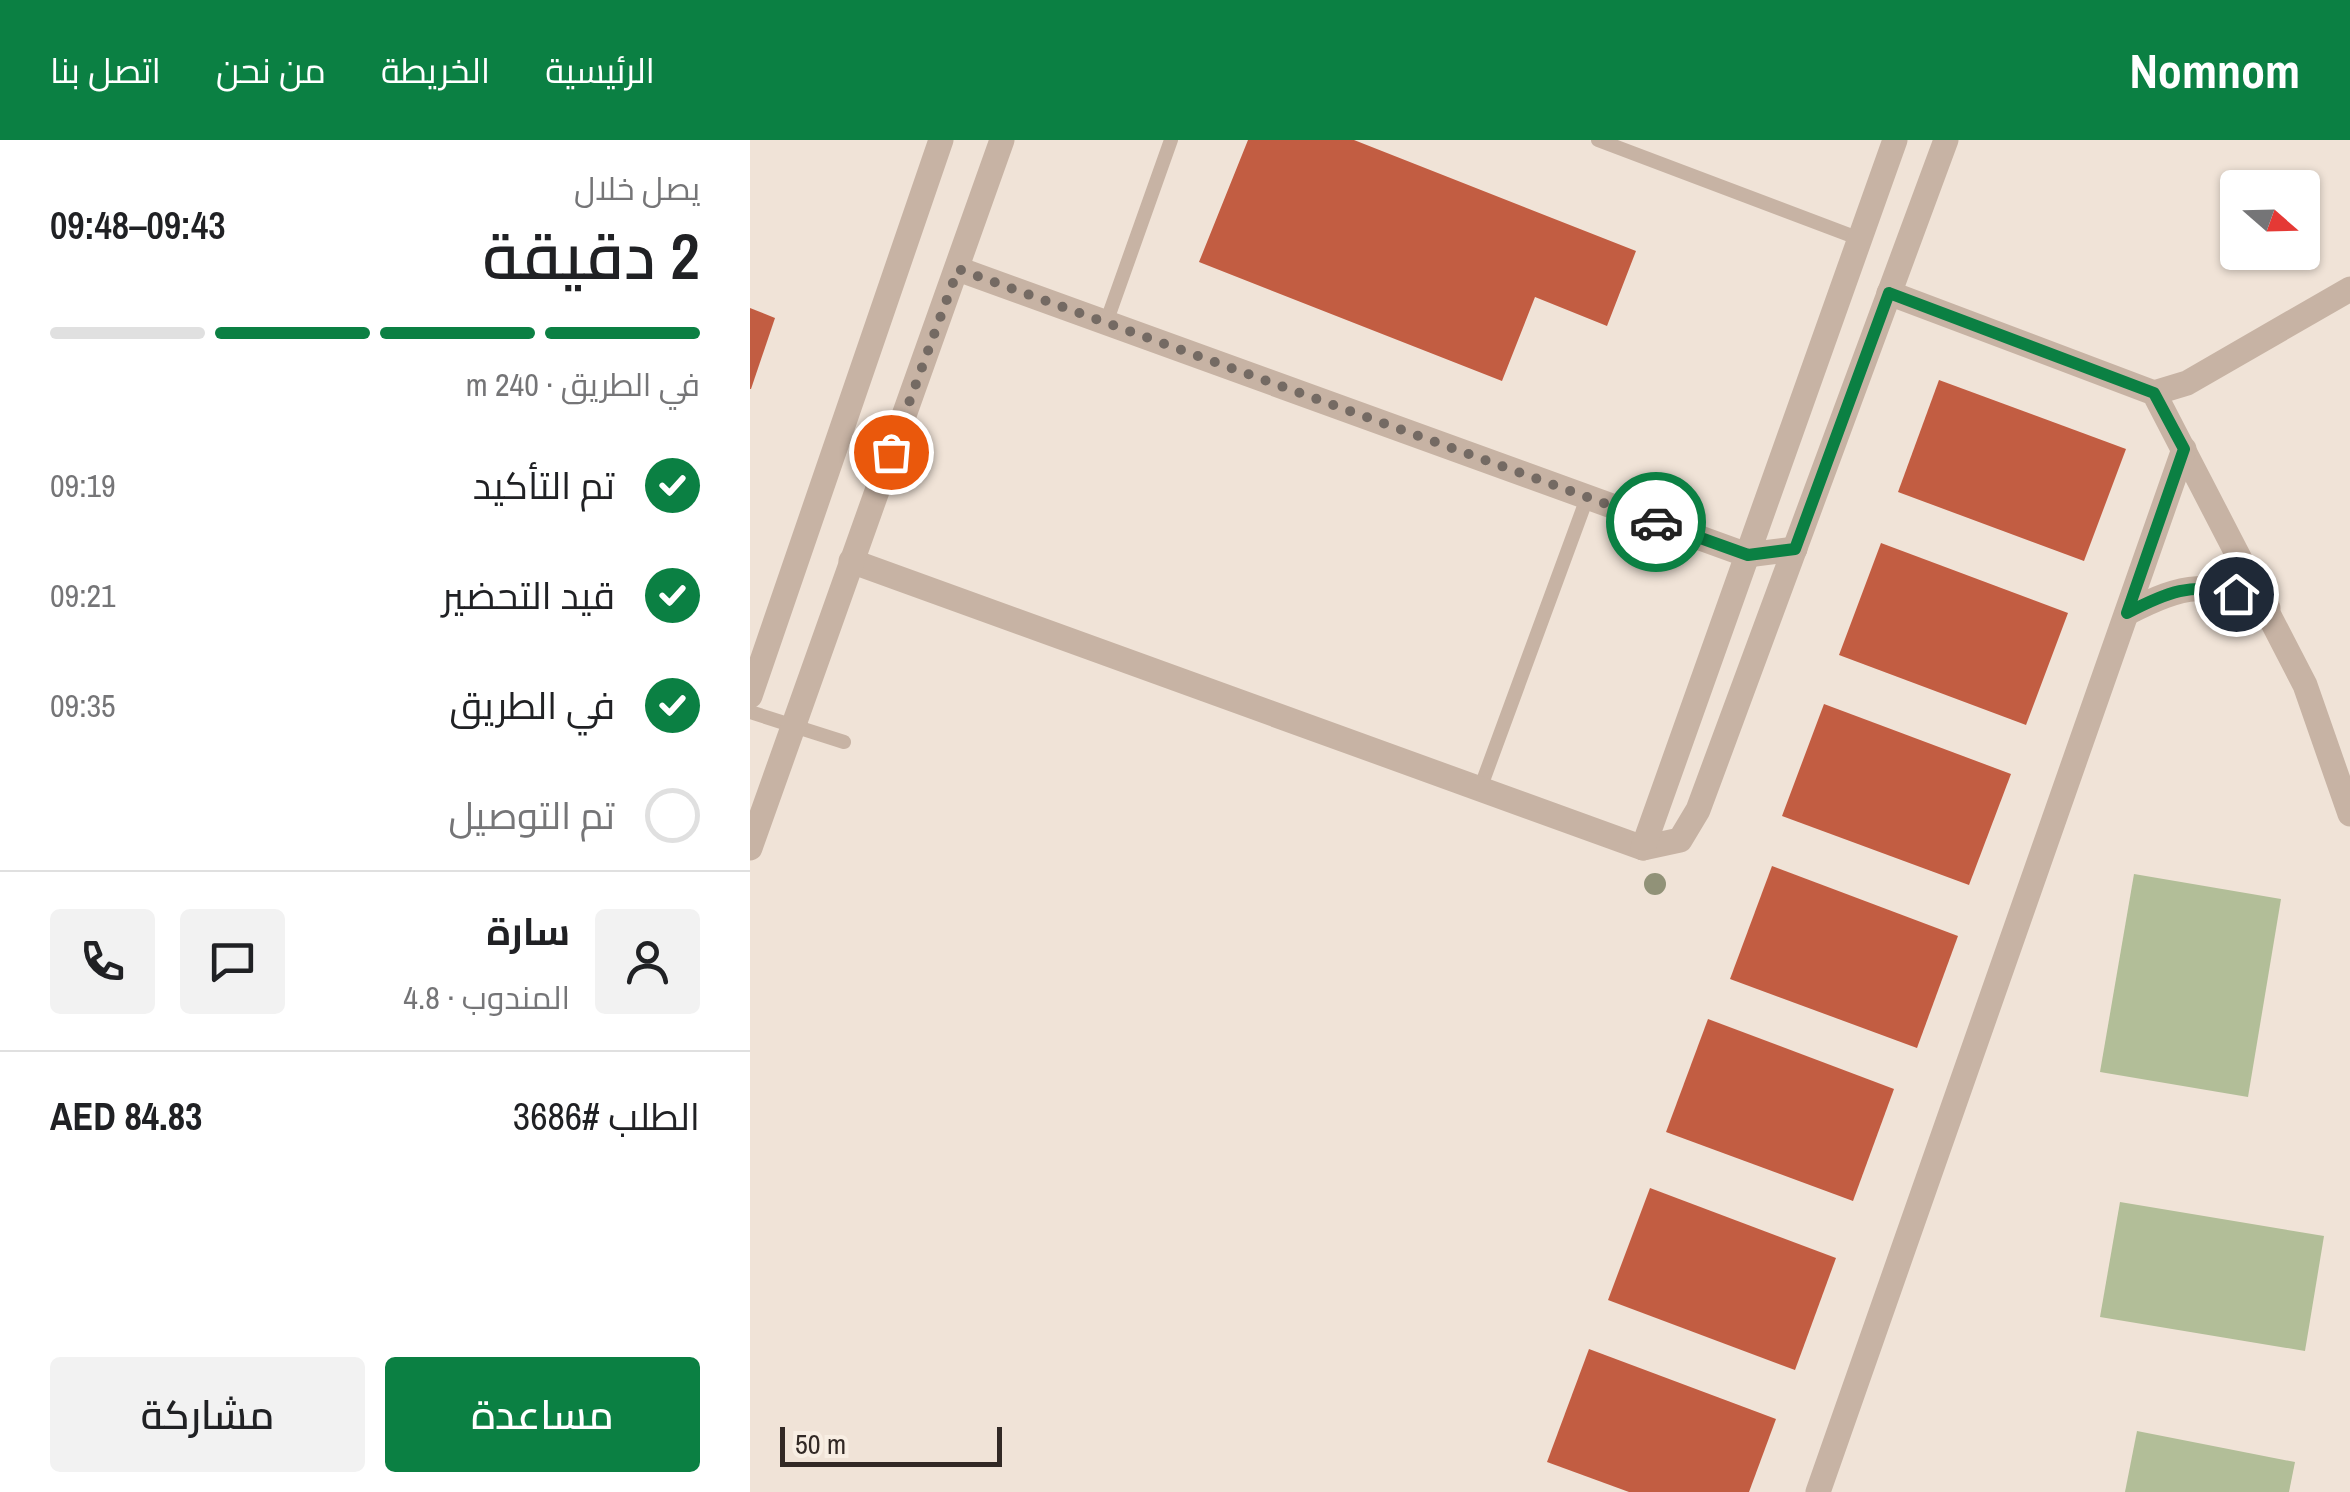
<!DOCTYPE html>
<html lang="ar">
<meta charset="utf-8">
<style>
body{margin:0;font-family:"Archivo Narrow",Cairo,sans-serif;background:#f2f2f2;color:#202124;direction:rtl;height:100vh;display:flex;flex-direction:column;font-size:38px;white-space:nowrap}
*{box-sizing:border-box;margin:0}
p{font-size:32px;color:#757577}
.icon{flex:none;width:55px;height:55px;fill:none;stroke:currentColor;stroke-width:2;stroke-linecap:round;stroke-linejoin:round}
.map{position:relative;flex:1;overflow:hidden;direction:ltr}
.sheet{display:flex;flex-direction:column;background:#fff;width:750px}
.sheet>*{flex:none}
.needle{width:65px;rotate:110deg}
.fabs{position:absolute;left:1470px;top:30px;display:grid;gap:20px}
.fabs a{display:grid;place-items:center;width:100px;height:100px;border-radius:10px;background:#fff;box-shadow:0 2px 8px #0004;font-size:50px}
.scale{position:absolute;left:30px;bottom:25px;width:222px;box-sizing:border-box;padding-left:10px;border:5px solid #322925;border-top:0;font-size:28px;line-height:35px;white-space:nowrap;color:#322925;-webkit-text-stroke:8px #f8eee3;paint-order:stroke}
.pin{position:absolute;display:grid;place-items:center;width:85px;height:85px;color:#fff;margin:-42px;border:5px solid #fff;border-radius:50%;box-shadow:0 2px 10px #0007}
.courier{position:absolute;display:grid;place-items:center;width:100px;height:100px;margin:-50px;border:8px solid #0b8043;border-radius:50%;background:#fff;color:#222;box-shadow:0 2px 12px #0007}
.head em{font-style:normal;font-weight:600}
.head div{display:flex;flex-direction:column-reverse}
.head{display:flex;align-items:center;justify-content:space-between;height:170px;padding:0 50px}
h1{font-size:65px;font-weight:600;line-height:75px}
.bar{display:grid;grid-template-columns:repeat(4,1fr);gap:15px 10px;align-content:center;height:120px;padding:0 50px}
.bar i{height:12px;border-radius:8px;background:#e0e0e0}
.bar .active{background:#0b8043}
.bar p{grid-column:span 4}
.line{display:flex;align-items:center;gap:25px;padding:0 50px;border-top:2px solid #e0e0e0}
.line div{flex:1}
.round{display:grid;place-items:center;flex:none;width:105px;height:105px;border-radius:10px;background:#f2f2f2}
ol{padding:0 50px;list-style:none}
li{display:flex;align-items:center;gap:30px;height:110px}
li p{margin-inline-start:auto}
li .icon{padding:10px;border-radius:50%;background:#0b8043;color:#fff;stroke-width:4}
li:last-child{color:#757577}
li i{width:55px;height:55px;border:5px solid #e0e0e0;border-radius:50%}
.action{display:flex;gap:20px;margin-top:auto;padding:20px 50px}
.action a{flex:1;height:115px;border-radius:10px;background:#0b8043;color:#fff;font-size:40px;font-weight:600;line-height:115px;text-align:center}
.action a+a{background:#f2f2f2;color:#202124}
header{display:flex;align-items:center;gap:60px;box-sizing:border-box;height:140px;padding:0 50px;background:#0b8043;color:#fff}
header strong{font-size:48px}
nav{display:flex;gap:55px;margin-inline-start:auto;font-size:35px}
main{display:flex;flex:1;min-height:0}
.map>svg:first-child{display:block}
.green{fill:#b2be98}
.building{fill:#c25d42}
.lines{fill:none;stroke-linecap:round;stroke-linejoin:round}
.service{stroke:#c7b3a4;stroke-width:14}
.minor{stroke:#c7b3a4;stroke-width:25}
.tertiary{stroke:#c7b3a4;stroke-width:25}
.tree{fill:#919278}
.done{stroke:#746a63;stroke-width:10;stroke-dasharray:0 18}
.route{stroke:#0b8043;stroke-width:12}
</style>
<header>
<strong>Nomnom</strong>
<nav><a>الرئيسية</a><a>الخريطة</a><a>من نحن</a><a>اتصل بنا</a></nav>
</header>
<main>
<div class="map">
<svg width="1600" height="1352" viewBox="0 0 1600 1352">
<rect width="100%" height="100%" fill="#f0e3d7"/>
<g class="green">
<polygon points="1384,734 1531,759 1498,957 1350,932"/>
<polygon points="1370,1062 1574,1096 1555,1211 1350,1177"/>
<polygon points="1387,1291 1545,1322 1539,1352 1375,1352"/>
</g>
<g class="building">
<polygon points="498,0 604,0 886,111 857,186 785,157 752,241 449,122"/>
<polygon points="0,168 25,178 1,249 0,249"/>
<polygon points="1189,240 1376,309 1334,421 1148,352"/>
<polygon points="1131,403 1318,473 1276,585 1089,515"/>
<polygon points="1074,564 1261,634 1219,745 1032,676"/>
<polygon points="1022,726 1208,796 1167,908 980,839"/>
<polygon points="958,879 1144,949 1103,1061 916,992"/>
<polygon points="900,1048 1086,1118 1045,1230 858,1160"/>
<polygon points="839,1209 1026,1279 999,1352 879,1352 797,1322"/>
</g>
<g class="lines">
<g class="service">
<polyline points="848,0 1110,99"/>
<polyline points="356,183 421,0"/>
<polyline points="0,572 94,602"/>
<polyline points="730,649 837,358"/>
</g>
<g class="minor">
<polyline points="208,129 997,415 1045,409"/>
<polyline points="1139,153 1404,253 1555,545 1600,674"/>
<polyline points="1404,253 1437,243 1600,149"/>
<polyline points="101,421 893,708 930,700 948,670 1196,0"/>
<path d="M1377,473C1436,443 1457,440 1518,468"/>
<polyline points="893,708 1145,0"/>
<polyline points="1068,1352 1434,309"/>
</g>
<g class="tertiary">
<polyline points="0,556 191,0"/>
<polyline points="0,708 252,0"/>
</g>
</g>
<circle class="tree" cx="905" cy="744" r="11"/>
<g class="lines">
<polyline class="done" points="141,312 208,129 906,382"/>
<path class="route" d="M906,382L998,415L1045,409L1139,153L1404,253L1434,309L1377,473C1415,453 1443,441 1486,454"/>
</g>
</svg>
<div class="fabs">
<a><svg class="needle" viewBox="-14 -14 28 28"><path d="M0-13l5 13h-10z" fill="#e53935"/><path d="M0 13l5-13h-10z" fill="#757577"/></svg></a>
</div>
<div class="scale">50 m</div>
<div class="pin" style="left:141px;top:312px;background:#ea580c"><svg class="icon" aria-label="bag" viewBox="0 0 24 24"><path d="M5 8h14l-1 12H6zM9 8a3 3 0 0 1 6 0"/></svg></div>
<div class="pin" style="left:1486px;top:454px;background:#1f2937"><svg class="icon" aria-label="home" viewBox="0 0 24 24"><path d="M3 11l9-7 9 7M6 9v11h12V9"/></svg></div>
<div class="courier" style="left:906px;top:382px"><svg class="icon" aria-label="car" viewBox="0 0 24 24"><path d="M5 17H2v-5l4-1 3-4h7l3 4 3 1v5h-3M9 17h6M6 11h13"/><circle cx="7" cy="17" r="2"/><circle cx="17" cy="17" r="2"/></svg></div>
</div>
<section class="sheet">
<div class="head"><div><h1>2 دقيقة</h1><p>يصل خلال</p></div><em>09:43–09:48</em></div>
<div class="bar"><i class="active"></i><i class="active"></i><i class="active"></i><i></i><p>في الطريق · 240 m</p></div>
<ol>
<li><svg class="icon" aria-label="check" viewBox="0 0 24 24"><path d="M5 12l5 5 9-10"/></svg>تم التأكيد<p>09:19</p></li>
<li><svg class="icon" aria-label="check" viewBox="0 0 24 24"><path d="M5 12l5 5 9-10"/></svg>قيد التحضير<p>09:21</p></li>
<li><svg class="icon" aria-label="check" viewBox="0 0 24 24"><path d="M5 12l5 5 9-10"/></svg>في الطريق<p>09:35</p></li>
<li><i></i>تم التوصيل</li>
</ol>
<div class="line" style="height:180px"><a class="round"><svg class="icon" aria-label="person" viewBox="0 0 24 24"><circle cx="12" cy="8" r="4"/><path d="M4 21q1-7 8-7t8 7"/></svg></a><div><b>سارة</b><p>المندوب · 4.8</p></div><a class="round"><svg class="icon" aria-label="chat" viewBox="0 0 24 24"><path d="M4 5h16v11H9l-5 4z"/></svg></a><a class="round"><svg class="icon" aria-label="phone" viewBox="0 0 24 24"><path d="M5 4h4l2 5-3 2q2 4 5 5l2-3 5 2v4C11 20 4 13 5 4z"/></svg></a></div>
<div class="line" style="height:130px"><div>الطلب #3686</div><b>AED 84.83</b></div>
<div class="action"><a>مساعدة</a><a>مشاركة</a></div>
</section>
</main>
